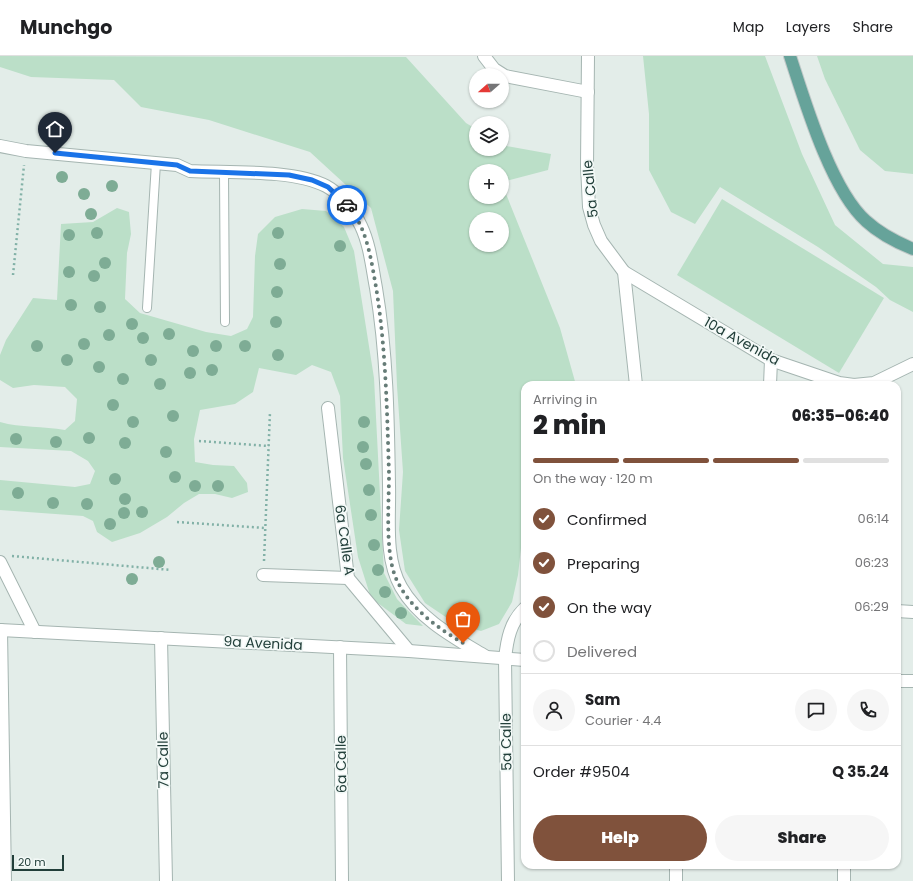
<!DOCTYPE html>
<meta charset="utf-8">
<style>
body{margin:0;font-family:Poppins,sans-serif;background:#f6f6f6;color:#202124;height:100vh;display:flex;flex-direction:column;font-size:15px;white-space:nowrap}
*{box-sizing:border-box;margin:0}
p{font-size:13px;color:#757577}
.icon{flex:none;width:22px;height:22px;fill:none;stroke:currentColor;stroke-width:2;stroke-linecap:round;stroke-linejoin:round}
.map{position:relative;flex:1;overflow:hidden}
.panel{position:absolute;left:521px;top:325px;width:380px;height:488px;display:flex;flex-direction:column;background:#fff;border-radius:12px;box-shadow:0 1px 3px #0004}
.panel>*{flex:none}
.needle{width:26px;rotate:249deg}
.buttons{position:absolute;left:469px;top:12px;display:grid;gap:8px}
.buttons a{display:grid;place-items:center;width:40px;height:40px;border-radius:50%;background:#fff;box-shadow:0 1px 3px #0004;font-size:20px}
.scale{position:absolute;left:12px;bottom:10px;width:52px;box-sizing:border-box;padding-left:4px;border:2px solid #223f3a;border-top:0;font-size:11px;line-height:14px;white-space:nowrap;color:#223f3a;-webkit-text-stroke:3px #f3f9f7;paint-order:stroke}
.pin{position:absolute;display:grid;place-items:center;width:34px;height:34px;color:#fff;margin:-41px -17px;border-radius:50% 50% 50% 0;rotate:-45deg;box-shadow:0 0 4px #0007}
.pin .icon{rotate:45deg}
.courier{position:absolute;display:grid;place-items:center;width:40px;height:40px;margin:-20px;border:3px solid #1a73e8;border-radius:50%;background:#fff;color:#222;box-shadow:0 1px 5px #0007}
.head em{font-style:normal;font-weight:800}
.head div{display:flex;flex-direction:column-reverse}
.head{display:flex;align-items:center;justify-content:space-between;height:68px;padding:0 12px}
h1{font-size:26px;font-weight:800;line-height:30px}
.bar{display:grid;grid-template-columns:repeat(4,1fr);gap:6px 4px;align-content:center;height:48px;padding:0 12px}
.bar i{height:5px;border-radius:3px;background:#e0e0e0}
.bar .current{background:#80523c}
.bar p{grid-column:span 4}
.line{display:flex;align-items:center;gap:10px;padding:0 12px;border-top:1px solid #e0e0e0}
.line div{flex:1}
.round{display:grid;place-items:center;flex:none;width:42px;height:42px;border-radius:21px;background:#f6f6f6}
ol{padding:0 12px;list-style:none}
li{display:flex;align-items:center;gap:12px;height:44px}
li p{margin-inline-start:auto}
li .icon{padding:4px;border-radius:50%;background:#80523c;color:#fff;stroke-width:4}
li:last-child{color:#757577}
li i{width:22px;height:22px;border:2px solid #e0e0e0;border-radius:50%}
.action{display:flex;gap:8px;margin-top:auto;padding:8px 12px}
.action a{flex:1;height:46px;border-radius:24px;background:#80523c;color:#fff;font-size:16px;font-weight:800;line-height:46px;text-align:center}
.action a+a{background:#f6f6f6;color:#202124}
header{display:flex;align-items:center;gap:24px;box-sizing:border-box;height:56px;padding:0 20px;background:#fff;border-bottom:1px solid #e0e0e0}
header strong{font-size:19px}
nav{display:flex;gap:22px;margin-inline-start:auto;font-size:14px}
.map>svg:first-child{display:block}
.green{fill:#bbdfc8;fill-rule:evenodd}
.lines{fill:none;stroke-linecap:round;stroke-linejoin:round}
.service-casing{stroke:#a5b5b1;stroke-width:10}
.minor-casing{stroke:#a5b5b1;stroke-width:14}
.tertiary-casing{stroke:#a5b5b1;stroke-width:14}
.primary-casing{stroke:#c1c9c8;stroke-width:14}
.path{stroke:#82b1a7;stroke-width:2.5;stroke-dasharray:2 3;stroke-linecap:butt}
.service{stroke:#fff;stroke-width:8}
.minor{stroke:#fff;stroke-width:12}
.tertiary{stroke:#fff;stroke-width:12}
.primary{stroke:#66a39a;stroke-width:12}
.tree{fill:#7eac95}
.done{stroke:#667c77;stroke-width:4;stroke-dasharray:0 7.2}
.route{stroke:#1a73e8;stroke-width:5}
.labels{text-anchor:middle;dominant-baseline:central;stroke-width:3.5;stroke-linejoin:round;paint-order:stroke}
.street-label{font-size:14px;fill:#223f3a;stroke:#f3f9f7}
</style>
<header>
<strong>Munchgo</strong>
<nav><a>Map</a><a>Layers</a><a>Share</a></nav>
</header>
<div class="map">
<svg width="913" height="825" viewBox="0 0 913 825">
<rect width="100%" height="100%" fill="#e3ede9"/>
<g class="green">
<path d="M0,0L406,1L466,67L476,73V93H502V88L506,90L551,98L548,114L502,126V115H476V141H502V128L560,272L576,329H525V456L518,519L512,546L499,568L481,575L456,568L425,547L405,515L399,474L403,416L397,330L393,235L371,152L310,96L209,64L141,51L114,24L31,21L0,11ZM476,163H502V189H476Z"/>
<polygon points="643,0 765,0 802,98 835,169 883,208 913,211 913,256 890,244 876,231 818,191 720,131 695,168 671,156 649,114 649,58"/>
<polygon points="817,0 913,0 913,118 885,115 860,94 825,23"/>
<polygon points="722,143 884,242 839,317 677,219"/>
<path d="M117,152L129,156L131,178L127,197L125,243L140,257L206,276L231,280L247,273L253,261L255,200L258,178L275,161L302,153L326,155L344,171L354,195L374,322L384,517L397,543L423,570L406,568L371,542L358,501L343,402L340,340L331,316L312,309L296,319L259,312L253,336L235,348L200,354L194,383L195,406L213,409L234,410L247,427L248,436L232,442L215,438H199L184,447L167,461L140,477L112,486L97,476L93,465L83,460L0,454V424L75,431L90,428L95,415L88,405L71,395L0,391V366C21,372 43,370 65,374L75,365L77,343L65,331L34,329L13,332L0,324V299L6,284L33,242L57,244L61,168L93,166Z"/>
</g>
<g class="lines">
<g class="service-casing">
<g id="service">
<polyline points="224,117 225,266"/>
<polyline points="147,252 156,107"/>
</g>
</g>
<g class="minor-casing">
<g id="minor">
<polyline points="484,0 494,13 505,20 588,36"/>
<polyline points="588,0 587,110 589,151 594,169 601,185 624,216 636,329"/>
<path d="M0,90L26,95L177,109L190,115C228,117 293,113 326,130C341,138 354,155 361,170C370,189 372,211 376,232C387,297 388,363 389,429C390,462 384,501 401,531C419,563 455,582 485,600"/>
<polyline points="624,216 771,304 839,327 854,329 874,327 913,308"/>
<polyline points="770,329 771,304"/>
<polyline points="328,352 348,522 409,595"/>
<polyline points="0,506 35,576"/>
<polyline points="263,519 348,522"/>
<polyline points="0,574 409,595 525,604"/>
<polyline points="1,574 5,825"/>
<polyline points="161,582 166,825"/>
<polyline points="340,591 342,825"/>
<polyline points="897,625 913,625"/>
<polyline points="844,809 844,825"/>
<polyline points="676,825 676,809"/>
</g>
</g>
<g class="tertiary-casing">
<g id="tertiary">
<polyline points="897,555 913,556"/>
<path d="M508,825L505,603C507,584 510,566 525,552"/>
</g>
</g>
<g class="primary-casing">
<path id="primary" d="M790,0C805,46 831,134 866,165C880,178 896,186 913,193"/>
</g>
<g class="path">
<polyline points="13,219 24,109"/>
<polyline points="199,385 269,390"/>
<polyline points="177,466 265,472"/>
<polyline points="12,500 171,514"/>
<polyline points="264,505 270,356"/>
</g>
<use href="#service" class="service"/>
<use href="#minor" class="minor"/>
<use href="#tertiary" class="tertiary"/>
<use href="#primary" class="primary"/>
</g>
<g class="tree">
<circle cx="62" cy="121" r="6"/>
<circle cx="112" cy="130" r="6"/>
<circle cx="84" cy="138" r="6"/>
<circle cx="91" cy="158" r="6"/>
<circle cx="97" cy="177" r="6"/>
<circle cx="278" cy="177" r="6"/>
<circle cx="69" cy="179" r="6"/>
<circle cx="340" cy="190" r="6"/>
<circle cx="105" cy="207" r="6"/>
<circle cx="280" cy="208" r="6"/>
<circle cx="69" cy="216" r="6"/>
<circle cx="94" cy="220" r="6"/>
<circle cx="277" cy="236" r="6"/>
<circle cx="71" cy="249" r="6"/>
<circle cx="100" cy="251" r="6"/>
<circle cx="276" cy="266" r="6"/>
<circle cx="132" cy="268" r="6"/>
<circle cx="169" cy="278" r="6"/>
<circle cx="109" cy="279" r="6"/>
<circle cx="143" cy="282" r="6"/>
<circle cx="84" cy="288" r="6"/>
<circle cx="37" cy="290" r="6"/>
<circle cx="216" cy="290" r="6"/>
<circle cx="245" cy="290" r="6"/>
<circle cx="193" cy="295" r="6"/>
<circle cx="278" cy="299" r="6"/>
<circle cx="67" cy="304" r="6"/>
<circle cx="151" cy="304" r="6"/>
<circle cx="99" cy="311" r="6"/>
<circle cx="212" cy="314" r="6"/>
<circle cx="190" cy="317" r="6"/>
<circle cx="123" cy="323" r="6"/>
<circle cx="160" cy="328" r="6"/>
<circle cx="113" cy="349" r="6"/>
<circle cx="173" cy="360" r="6"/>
<circle cx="133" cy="366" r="6"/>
<circle cx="364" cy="366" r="6"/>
<circle cx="89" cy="382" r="6"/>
<circle cx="16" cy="383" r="6"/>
<circle cx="56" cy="386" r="6"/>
<circle cx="125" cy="387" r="6"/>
<circle cx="363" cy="391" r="6"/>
<circle cx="166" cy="396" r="6"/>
<circle cx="366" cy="408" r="6"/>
<circle cx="175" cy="421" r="6"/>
<circle cx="115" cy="423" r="6"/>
<circle cx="195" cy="430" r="6"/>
<circle cx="218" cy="430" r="6"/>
<circle cx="369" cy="434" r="6"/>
<circle cx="18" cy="437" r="6"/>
<circle cx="125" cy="443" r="6"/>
<circle cx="53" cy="447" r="6"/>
<circle cx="87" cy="448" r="6"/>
<circle cx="142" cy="456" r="6"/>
<circle cx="124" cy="457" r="6"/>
<circle cx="371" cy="459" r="6"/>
<circle cx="110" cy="468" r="6"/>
<circle cx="374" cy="489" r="6"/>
<circle cx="159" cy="506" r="6"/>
<circle cx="378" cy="514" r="6"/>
<circle cx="132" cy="523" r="6"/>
<circle cx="385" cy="536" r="6"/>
<circle cx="401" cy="557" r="6"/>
</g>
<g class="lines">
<path class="done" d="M347,149C367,171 371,203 376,231C386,293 387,355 389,418C389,447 385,493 395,520C407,550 436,571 463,587"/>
<polyline class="route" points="55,97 177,109 190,115 289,119 312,124 328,131 347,149"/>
</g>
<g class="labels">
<g class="street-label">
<text transform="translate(590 133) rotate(-96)">5a Calle</text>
<text transform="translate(742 285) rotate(29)">10a Avenida</text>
<text transform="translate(345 484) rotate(82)">6a Calle A</text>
<text transform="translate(263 587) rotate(3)">9a Avenida</text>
<text transform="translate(506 686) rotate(-91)">5a Calle</text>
<text transform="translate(163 704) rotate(-91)">7a Calle</text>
<text transform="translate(341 708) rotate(-91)">6a Calle</text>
</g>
</g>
</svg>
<div class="buttons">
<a><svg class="needle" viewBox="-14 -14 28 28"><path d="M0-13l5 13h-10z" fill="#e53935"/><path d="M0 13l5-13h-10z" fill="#757577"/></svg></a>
<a><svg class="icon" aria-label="layers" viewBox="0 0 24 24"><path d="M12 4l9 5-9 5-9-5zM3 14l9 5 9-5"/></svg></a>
<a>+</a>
<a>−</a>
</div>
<div class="scale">20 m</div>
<div class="pin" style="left:463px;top:587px;background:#ea580c"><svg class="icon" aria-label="bag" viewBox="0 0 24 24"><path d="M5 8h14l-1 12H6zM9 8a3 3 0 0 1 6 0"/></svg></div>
<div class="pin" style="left:55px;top:97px;background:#1f2937"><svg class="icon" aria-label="home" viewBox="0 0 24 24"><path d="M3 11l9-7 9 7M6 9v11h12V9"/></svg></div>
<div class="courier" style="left:347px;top:149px"><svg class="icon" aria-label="car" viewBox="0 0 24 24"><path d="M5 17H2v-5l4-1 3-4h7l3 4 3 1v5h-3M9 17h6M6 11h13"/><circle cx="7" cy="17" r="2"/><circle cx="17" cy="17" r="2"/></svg></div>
<section class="panel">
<div class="head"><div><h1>2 min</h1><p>Arriving in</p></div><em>06:35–06:40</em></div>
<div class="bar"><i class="current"></i><i class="current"></i><i class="current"></i><i></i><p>On the way · 120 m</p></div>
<ol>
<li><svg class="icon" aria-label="check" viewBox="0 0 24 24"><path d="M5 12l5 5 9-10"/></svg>Confirmed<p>06:14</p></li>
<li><svg class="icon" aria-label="check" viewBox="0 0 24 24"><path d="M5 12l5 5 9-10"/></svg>Preparing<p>06:23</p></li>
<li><svg class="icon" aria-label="check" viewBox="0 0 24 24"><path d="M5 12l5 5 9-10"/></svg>On the way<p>06:29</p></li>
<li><i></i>Delivered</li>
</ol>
<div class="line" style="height:72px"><a class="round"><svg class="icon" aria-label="person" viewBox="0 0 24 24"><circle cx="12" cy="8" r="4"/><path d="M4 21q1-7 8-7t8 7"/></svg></a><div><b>Sam</b><p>Courier · 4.4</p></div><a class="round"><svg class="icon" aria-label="chat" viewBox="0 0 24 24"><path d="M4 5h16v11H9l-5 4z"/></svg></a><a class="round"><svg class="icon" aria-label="phone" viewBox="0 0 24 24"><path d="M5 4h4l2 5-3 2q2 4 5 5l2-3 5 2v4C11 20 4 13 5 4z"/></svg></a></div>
<div class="line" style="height:52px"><div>Order #9504</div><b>Q 35.24</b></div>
<div class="action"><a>Help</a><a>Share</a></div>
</section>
</div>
